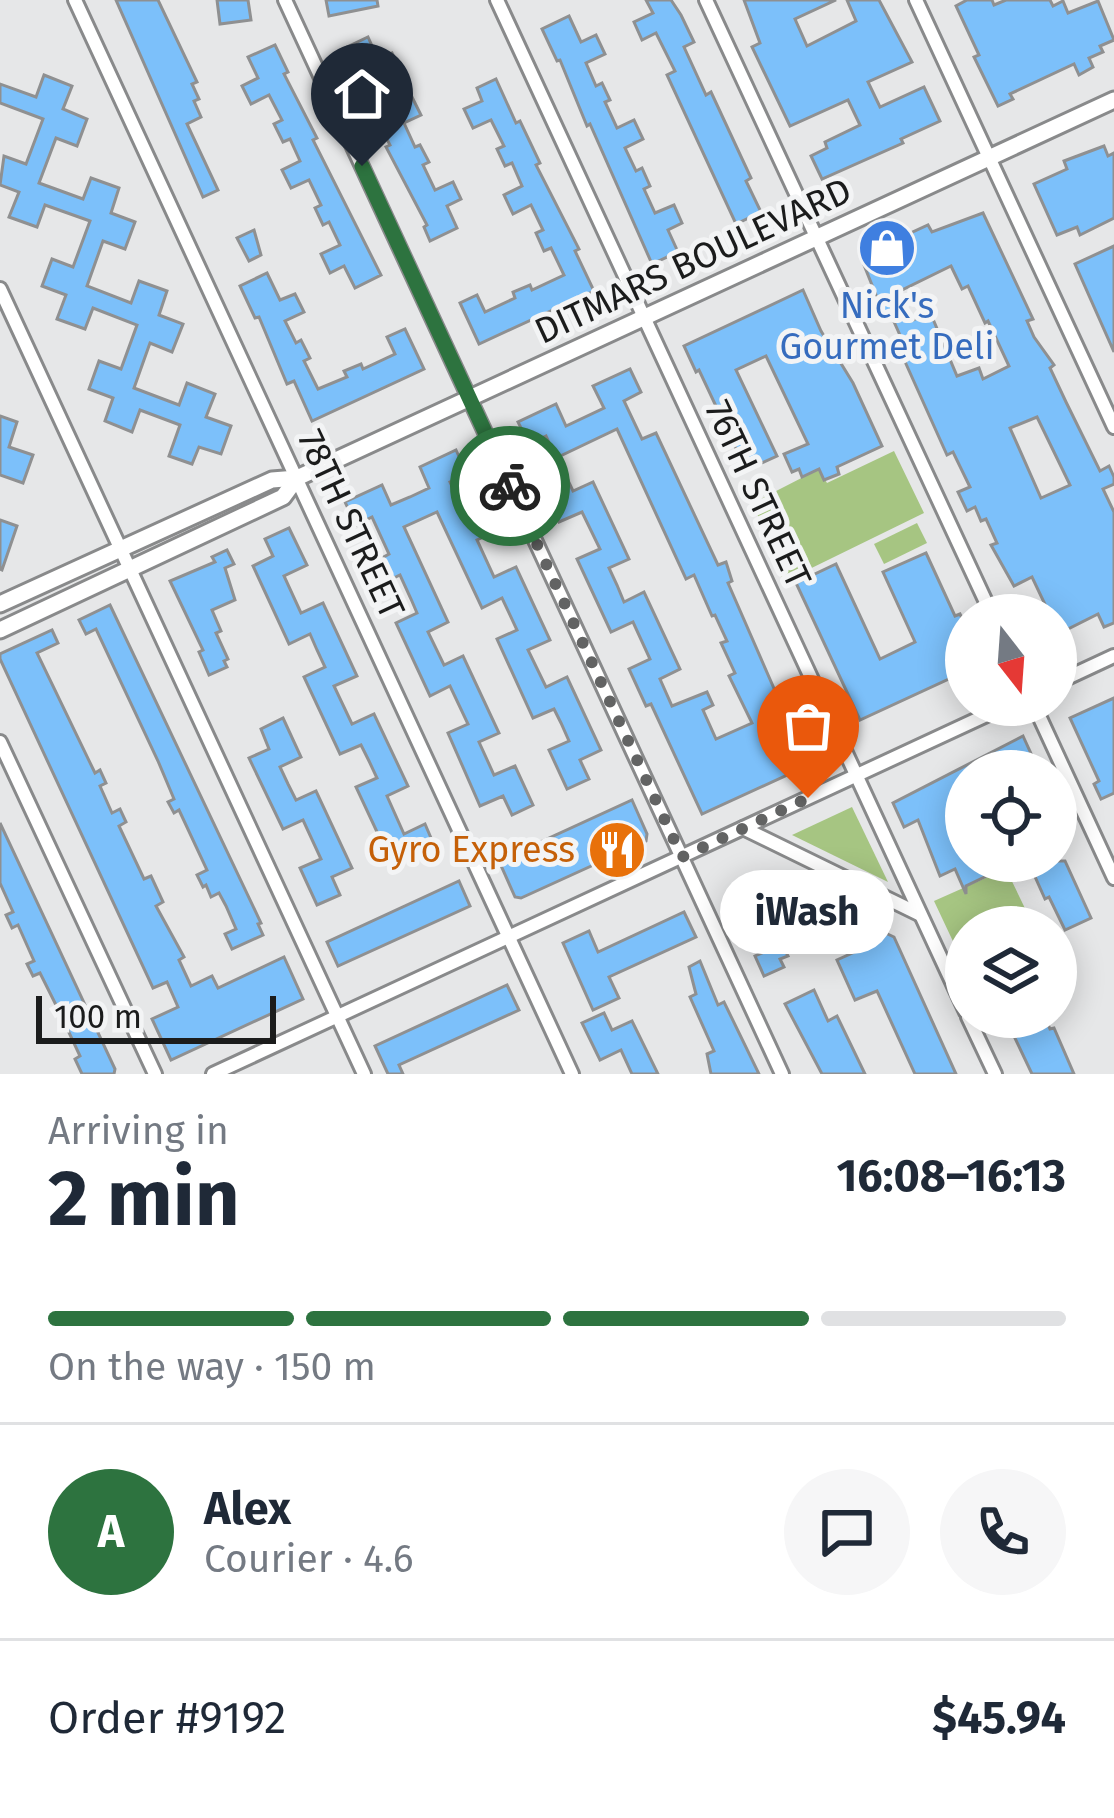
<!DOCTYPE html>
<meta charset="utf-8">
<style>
body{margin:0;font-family:"Fira Sans",sans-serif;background:#f6f6f7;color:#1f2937;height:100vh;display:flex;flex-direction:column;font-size:45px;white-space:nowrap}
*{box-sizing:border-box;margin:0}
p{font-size:39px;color:#747a83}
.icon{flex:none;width:66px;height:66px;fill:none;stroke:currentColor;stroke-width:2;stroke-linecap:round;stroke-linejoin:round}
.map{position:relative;height:1074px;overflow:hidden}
.drawer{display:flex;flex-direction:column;background:#fff;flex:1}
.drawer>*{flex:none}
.needle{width:78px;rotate:163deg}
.buttons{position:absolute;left:945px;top:594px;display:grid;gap:24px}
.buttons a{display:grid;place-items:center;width:132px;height:132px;border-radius:50%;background:#fff;box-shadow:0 6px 30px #0003;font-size:60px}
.scale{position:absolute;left:36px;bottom:30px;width:240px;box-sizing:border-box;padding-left:12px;border:6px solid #1b1c1c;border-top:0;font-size:33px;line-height:42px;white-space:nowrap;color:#1b1c1c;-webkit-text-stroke:9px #f3f4f5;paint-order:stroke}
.pin{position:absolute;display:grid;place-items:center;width:102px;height:102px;color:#fff;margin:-123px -51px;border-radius:50% 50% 50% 0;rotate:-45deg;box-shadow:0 0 12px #0007}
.pin .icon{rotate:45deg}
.courier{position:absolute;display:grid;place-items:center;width:120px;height:120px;margin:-60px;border:9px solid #2d733f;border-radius:50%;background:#fff;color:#222;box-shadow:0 3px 15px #0007}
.bubble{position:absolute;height:84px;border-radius:42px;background:#fff;box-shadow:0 6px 30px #0003;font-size:39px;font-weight:700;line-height:84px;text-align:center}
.headline em{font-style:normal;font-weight:700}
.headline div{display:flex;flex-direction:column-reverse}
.headline{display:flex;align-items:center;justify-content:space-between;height:204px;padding:0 48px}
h1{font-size:78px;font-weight:700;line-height:90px}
.bar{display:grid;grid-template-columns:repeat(4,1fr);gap:18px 12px;align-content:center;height:144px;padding:0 48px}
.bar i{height:15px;border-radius:9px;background:#e0e1e3}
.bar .on{background:#2d733f}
.bar p{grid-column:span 4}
.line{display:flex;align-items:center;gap:30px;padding:0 48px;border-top:3px solid #e0e1e3}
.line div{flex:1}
.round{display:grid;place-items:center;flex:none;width:126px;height:126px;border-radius:63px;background:#f6f6f7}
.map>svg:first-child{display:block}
.green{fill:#a6c582}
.building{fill:#7cc0fa;stroke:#8f9091;stroke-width:3;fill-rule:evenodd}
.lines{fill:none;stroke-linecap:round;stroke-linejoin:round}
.minor-casing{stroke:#898a8b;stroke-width:18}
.tertiary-casing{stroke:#898a8b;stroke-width:21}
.minor{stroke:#fff;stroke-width:12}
.tertiary{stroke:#fff;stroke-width:15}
.done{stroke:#626363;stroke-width:12;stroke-dasharray:0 21.6}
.route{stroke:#2d733f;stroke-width:15}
.labels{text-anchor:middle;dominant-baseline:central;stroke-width:10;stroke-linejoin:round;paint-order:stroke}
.street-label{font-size:36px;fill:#1b1c1c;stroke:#f3f4f5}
.shop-label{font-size:36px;fill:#366cbe;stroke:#f3f4f5}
.food-label{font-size:36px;fill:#c56008;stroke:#f3f4f5;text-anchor:end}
</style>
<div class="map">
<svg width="1114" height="1074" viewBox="0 0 1114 1074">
<rect width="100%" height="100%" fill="#e6e7e8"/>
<g class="green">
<polygon points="894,451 924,513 783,582 753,503 819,469 827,483"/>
<polygon points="917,523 927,543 884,564 874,544"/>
<polygon points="852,807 888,882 792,835"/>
<polygon points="1006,869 1034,927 966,927 966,969 934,901"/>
</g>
<g class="building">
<polygon points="116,0 158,0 197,82 192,84 199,99 194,101 201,117 187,124 218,190 203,197"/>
<polygon points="217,0 248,0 251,20 220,24"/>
<polygon points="326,0 377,0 378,6 329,16"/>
<polygon points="646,0 671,0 681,15 694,42 684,47 706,95 711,92 751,178 746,181 761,212 736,224 667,75 675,71 656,33 642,40 634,22 653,13"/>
<polygon points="744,0 836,0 795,19 807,46 856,21 847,0 879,0 912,62 868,82 880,107 924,87 940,121 901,139 903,143 822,179 811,156 827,148 825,142 860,125 848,100 790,126 752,47 760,43"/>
<polygon points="967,0 992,0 994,5 1006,0 1050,0 1053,6 1063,1 1068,13 1098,1 1114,40 1100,46 1103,52 1089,58 1093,67 1079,75 1074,64 1010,94 1013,99 998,106 974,57 979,55 956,6"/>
<polygon points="569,16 581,42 596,35 605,54 586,63 596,86 602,83 610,100 605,102 617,128 634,120 643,139 625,148 636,171 642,168 650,186 644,189 655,213 674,205 682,223 668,230 678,252 652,264 590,124 587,126 560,60 557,61 542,29"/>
<polygon points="368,37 378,59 392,53 401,71 383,80 395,105 412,97 421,115 404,123 415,147 420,145 429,162 423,165 435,190 453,182 461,199 447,206 457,228 430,241 424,227 427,225 386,147 390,145 341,50"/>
<polygon points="275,45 288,72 284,74 317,138 313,140 381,275 355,288 344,266 330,273 321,254 340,245 329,222 323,225 315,208 321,205 309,180 291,188 282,170 300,161 290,139 283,142 274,124 282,120 269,95 251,104 242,86 258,78 248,57"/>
<polygon points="44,75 72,86 63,109 87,119 77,146 56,138 39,183 83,199 91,178 119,188 111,213 135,222 125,249 103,241 87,286 131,303 139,281 167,291 159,315 183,324 172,352 150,343 134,388 179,405 187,383 215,394 206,417 231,426 221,454 199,447 192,464 169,456 180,425 140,410 132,432 105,421 113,398 89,389 99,361 121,369 137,325 93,308 85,329 57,319 66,295 42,286 52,259 73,267 90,221 45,205 37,227 9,217 19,192 0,185 4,156 26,164 43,119 0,103 0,84 36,97"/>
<polygon points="496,79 516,123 520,121 540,163 536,165 579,249 575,251 594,291 479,344 460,303 477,295 485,312 515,298 513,292 530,285 532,290 564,275 551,248 544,251 536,233 543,230 531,205 513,214 504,195 522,186 512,163 505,166 497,149 504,146 491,120 473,128 464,109 482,101 477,88"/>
<polygon points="1104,146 1108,156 1114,153 1114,218 1080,235 1077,227 1057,235 1034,184 1067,169 1064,161"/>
<path d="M983,213L1033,319L1027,321L1034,337L1054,365L1050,368L1066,402L1100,471L1109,466L1114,477V484L1103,489L1114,512V623L1104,627L1098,614L1056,635V615H1050L1032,577L1014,586L991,545L997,543L986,519L981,521L975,507L967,511L958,492L970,487L953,452L947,455L902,355L908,353L890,313L887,315L880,305L864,265L882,257L878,248L928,225L932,232ZM951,266L962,289L968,286L985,323L988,321L1009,366L983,379L979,368L957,376L930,312L911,321L898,292ZM1037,417L1070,485L1041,498L1010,428Z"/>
<polygon points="254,230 261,255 249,261 237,238"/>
<polygon points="1114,246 1114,352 1075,264"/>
<polygon points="267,273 280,300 295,294 304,312 285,321 296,343 301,340 310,358 304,361 318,389 347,377 344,371 361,364 363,369 395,354 387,337 405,329 424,369 312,421 294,381 287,384 259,317 255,318 240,286"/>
<polygon points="803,290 821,331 853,383 882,446 837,467 839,474 824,480 819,469 802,477 799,469 792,472 784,454 808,444 766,356 736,370 777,456 746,470 699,370 696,372 684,346"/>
<polygon points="630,369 641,392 624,401 642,439 656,433 718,565 726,562 732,581 728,583 783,709 797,702 821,755 820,760 702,814 651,704 646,706 629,669 650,659 633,622 611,632 577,559 600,549 582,512 559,522 542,484 565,474 573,491 593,482 629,559 609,568 617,585 624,602 644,592 680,669 660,679 672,706 707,692 713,705 703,710 716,739 752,723 729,676 735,673 721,643 727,641 715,615 712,616 694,575 686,579 617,429 556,458 546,436 529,444 518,422 556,404 566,426 604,408 593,386"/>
<polygon points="0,416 17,422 9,447 33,455 23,483 0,475"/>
<polygon points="456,450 467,474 450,482 467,519 489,509 500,529 477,540 494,577 516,567 550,640 528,650 546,687 567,677 601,750 580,760 589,779 567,789 549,750 569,741 561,723 554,709 533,718 497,639 517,630 502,598 482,608 437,512 404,527 448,622 428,632 444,665 463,656 499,733 479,742 494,775 515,766 533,805 512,815 503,796 480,806 448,733 468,724 450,686 430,696 396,623 417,613 411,599 400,575 379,585 369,565 389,554 372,517 356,525 345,502 382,485 391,505 410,497 429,488 420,467"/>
<polygon points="0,520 17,526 2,570 0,569"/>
<polygon points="289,528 307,565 284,576 301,613 323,603 357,676 334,686 352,724 374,714 408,786 387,796 404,834 425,824 434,845 392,864 356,787 377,778 369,761 361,745 340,754 304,677 325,667 317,650 310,634 289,644 253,566 273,556 265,539"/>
<polygon points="227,550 234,564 225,568 235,600 212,610 221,631 216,633 228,659 224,661 227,667 209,675 199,652 203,650 170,581 215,562 212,557"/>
<polygon points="926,553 955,616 960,614 966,626 966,671 860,720 796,583 836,564 880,659 915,642 883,572"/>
<polygon points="110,605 261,923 258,924 263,935 232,949 225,934 236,929 226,906 219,893 211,897 206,885 203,887 197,875 207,870 179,810 174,813 168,802 174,799 158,761 96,629 86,634 79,620"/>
<polygon points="52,630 58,643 37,653 95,773 100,770 106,783 100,786 112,813 120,809 126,822 119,826 144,879 151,876 163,902 156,906 184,957 179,960 191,986 212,976 218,988 284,957 303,999 171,1060 152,1019 178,1007 167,982 153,988 0,659 0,654"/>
<polygon points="1114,698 1114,793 1101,799 1094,784 1099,781 1070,718"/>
<polygon points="283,718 301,757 280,767 288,784 296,800 316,791 352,868 332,877 340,895 317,905 300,868 321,859 303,820 283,829 249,758 269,749 261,729"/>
<polygon points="1023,736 1039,771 966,771 966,861 994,861 999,870 966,886 966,894 955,869 940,876 918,820 904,827 893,803"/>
<polygon points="632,800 647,834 646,841 521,898 515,897 499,861"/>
<polygon points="0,823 115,1069 114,1074 82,1074 75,1059 80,1056 58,1009 40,973 33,976 27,964 34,961 18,925 12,928 6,915 13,912 0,883"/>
<polygon points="1028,861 1065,861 1091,918 1065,930 1049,897 1045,899"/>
<polygon points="459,881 470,906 338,966 327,942"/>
<polygon points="784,885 792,903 759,914 752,898"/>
<polygon points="837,898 850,925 834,932 821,906"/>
<polygon points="684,912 696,937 609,977 619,998 593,1010 563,943 589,931 598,952"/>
<polygon points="858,920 894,937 956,1074 915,1074 877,991 855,1000 837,960 870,945"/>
<polygon points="782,944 788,956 780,959 784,967 764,976 755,956"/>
<polygon points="700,961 718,1005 724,1002 759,1074 711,1074 707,1054 714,1051 690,997 696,994 689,967"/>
<polygon points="507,985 519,1010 399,1065 403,1074 388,1074 375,1046"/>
<polygon points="814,990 828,1021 837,1016 865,1074 822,1074 785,1004"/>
<polygon points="604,1013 612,1030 632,1021 658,1074 632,1074 621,1050 600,1060 582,1023"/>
<polygon points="1005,1017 1045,1017 1050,1029 1054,1028 1074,1074 1032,1074"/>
</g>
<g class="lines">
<g class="minor-casing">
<g id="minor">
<polyline points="75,0 572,1074"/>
<polyline points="285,0 782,1074"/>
<polyline points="497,0 966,1012"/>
<polyline points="706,0 992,615"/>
<polyline points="916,0 1114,427"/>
<polyline points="0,289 364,1074"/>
<polyline points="1056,683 1114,656"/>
<polyline points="1034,705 1114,878"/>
<polyline points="0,742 155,1074"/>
<polyline points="743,828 919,914"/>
<polyline points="968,1017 995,1074"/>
<polyline points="213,1074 1008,705"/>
</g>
</g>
<g class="tertiary-casing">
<g id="tertiary">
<polyline points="0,604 272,480 297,478 1114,100"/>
<polyline points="0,630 283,497 297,478"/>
</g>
</g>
<use href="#minor" class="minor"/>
<use href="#tertiary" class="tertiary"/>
</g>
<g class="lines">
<polyline class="done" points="510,486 682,857 808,798"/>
<polyline class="route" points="362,166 510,486"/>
</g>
<defs>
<g id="shop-disc" transform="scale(3)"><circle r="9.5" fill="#3f7fe0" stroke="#f3f4f5"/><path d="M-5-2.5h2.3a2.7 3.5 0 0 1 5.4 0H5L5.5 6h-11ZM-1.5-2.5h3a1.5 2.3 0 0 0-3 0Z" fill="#fff"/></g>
<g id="restaurant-disc" transform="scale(3)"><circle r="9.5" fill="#e8710a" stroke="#f3f4f5"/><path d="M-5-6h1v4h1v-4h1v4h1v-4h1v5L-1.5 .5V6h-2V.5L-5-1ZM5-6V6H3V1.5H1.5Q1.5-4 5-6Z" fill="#fff"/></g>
</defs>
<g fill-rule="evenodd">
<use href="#shop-disc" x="887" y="248"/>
<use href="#restaurant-disc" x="617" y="850"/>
</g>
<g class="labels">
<g class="street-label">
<text transform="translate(693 261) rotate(-25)">DITMARS BOULEVARD</text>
<text transform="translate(758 494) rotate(65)">76TH STREET</text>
<text transform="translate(351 524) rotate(65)">78TH STREET</text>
</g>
<g class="shop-label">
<text x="887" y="306">Nick's<tspan x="887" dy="41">Gourmet Deli</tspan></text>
</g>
<g class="food-label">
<text x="575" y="850">Gyro Express</text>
</g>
</g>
</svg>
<div class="buttons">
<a><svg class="needle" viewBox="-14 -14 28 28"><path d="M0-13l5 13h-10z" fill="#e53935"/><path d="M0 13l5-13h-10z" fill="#747a83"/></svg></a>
<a><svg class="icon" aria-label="locate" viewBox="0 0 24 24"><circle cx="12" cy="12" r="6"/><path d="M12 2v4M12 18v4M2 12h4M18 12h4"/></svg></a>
<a><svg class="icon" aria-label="layers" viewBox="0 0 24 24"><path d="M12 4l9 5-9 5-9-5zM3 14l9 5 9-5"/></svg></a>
</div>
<div class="scale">100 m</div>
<div class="pin" style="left:808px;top:798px;background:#ea580c"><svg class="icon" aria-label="bag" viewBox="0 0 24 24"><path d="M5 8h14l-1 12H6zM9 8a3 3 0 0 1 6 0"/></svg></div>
<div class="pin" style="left:362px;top:166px;background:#1f2937"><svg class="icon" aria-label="home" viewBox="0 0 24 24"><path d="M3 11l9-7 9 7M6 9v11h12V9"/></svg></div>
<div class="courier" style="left:510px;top:486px"><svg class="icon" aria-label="bike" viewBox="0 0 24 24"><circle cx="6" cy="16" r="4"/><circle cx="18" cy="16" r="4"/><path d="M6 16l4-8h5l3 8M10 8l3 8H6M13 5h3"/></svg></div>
<div class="bubble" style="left:720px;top:870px;width:174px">iWash</div>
</div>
<section class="drawer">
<div class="headline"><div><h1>2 min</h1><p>Arriving in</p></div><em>16:08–16:13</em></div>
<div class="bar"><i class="on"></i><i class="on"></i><i class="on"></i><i></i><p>On the way · 150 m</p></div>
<div class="line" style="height:216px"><b class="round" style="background:#2d733f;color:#fff">A</b><div><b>Alex</b><p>Courier · 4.6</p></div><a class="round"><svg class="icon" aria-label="chat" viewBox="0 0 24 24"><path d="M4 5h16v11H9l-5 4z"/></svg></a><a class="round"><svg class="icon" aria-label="phone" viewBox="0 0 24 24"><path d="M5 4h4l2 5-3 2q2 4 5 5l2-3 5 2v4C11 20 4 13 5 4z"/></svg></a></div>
<div class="line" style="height:156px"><div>Order #9192</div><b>$45.94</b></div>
</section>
